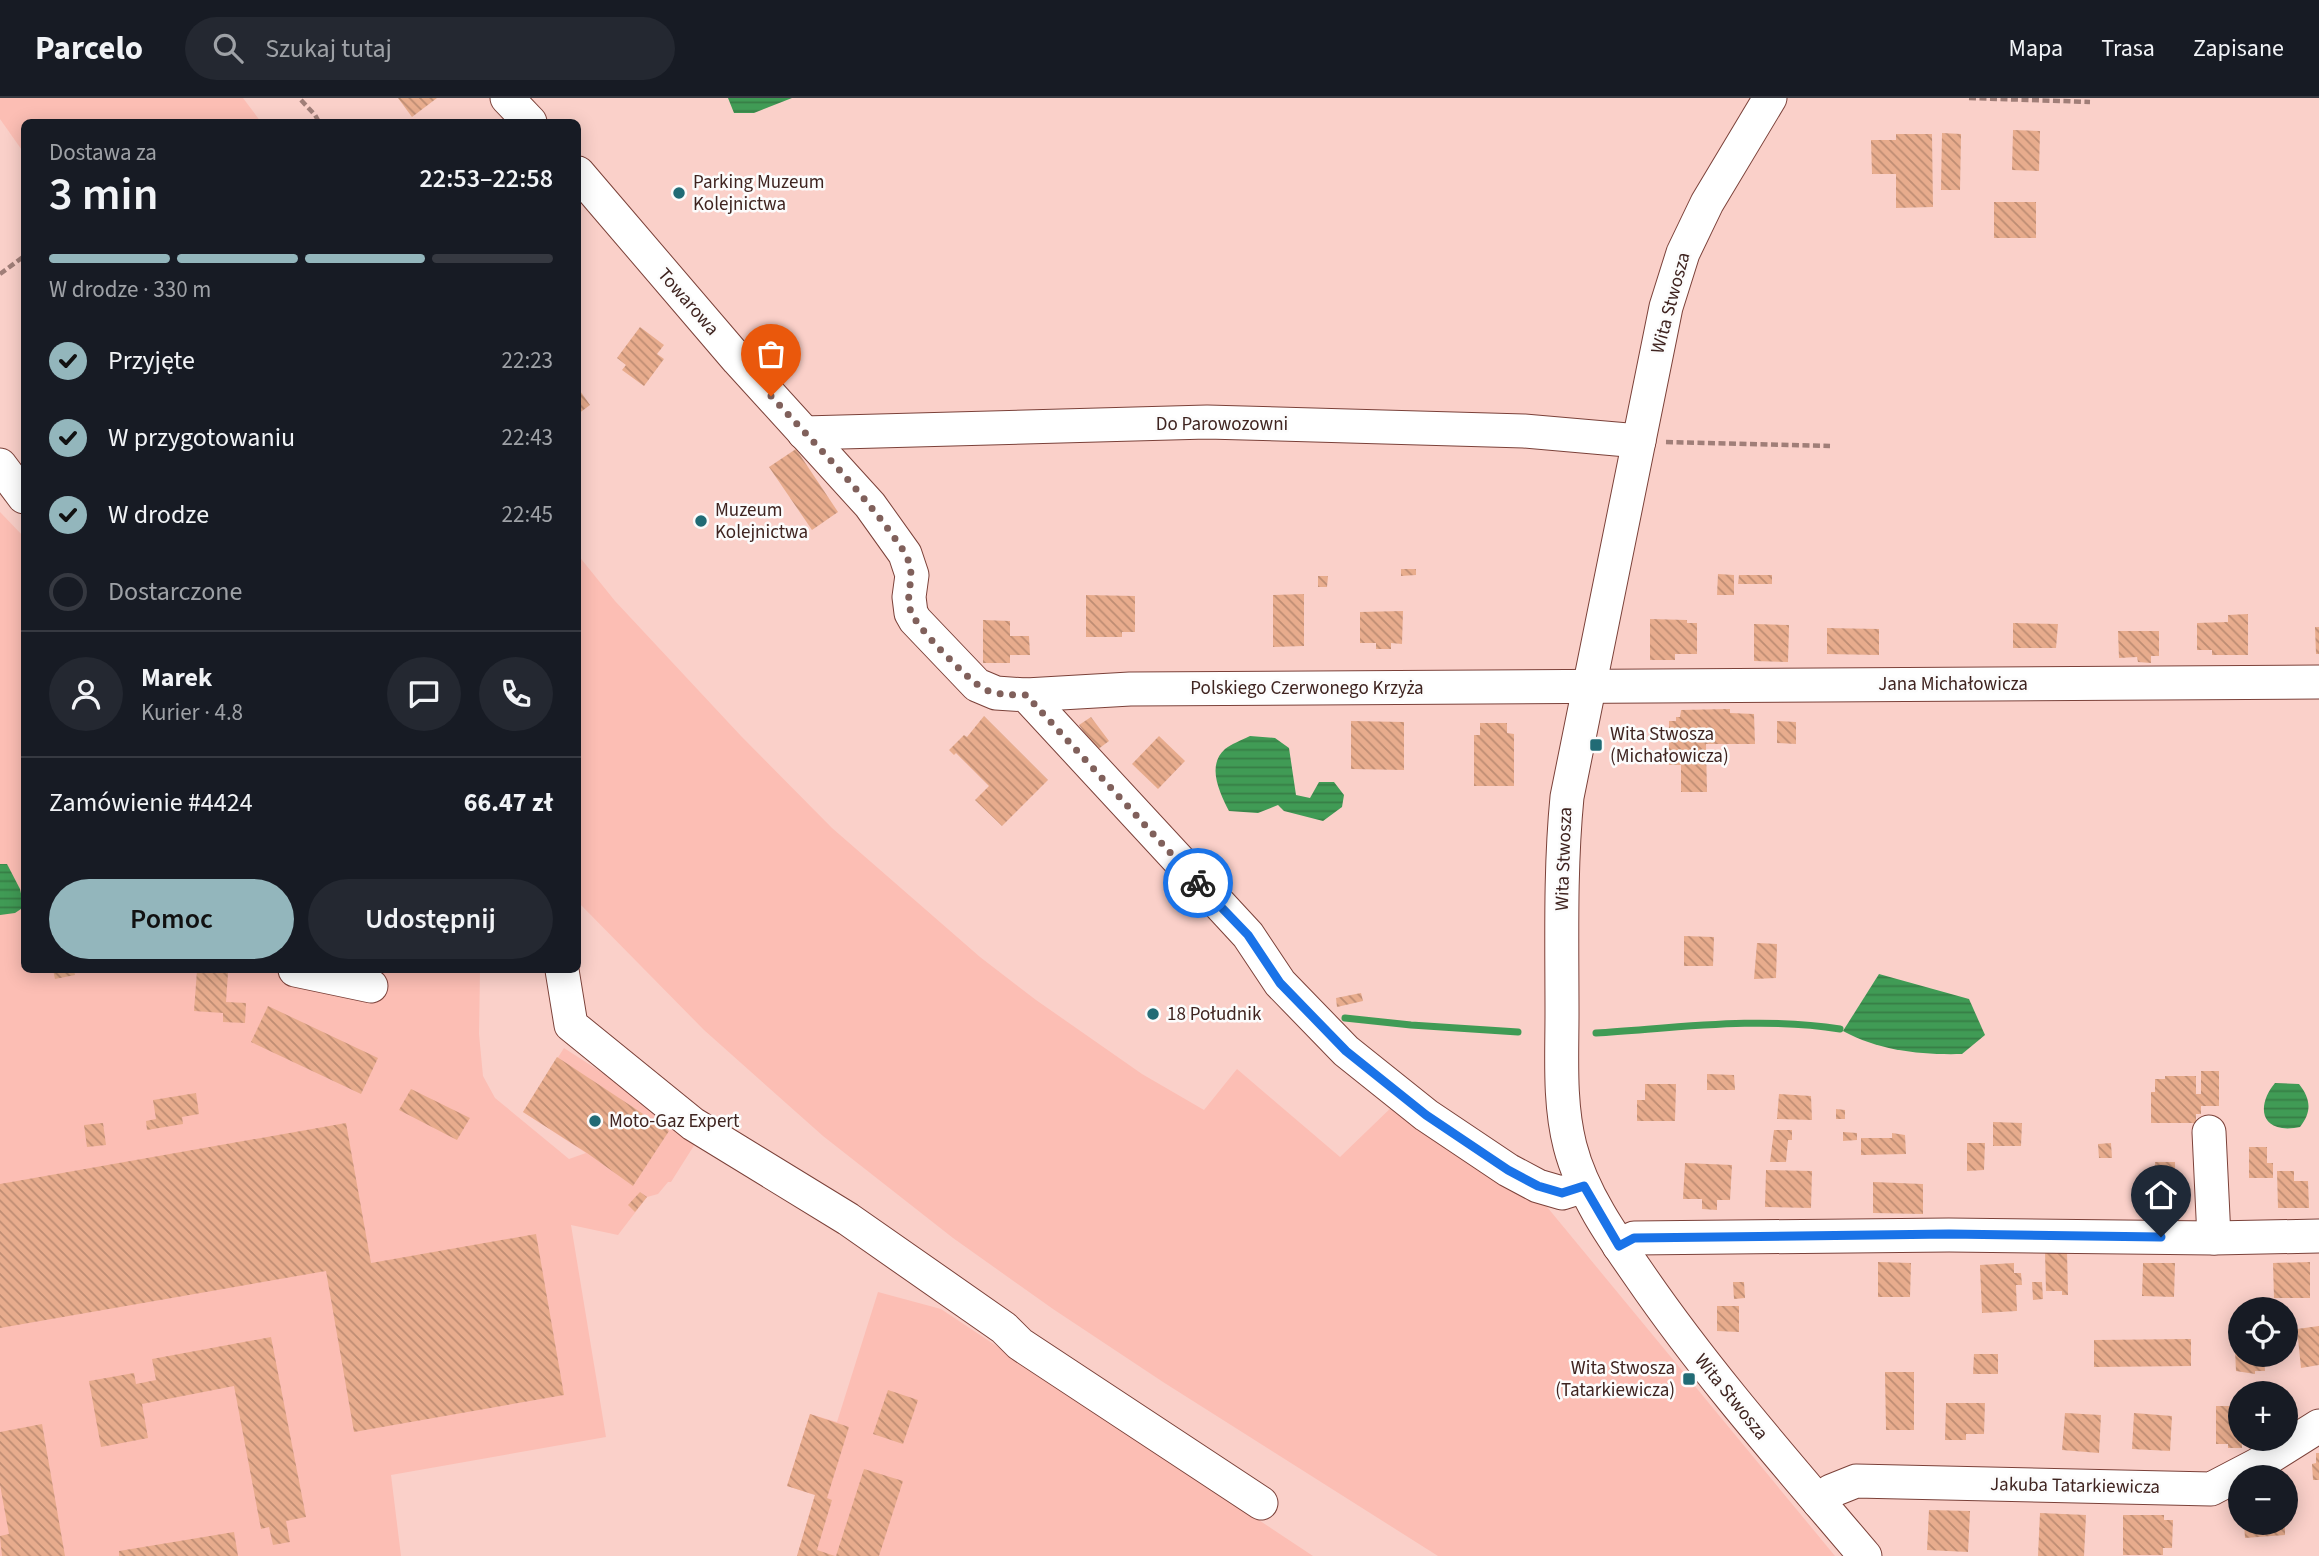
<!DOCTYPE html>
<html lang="pl">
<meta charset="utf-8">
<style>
body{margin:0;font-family:"Source Sans 3",sans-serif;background:#242831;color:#f1f3f6;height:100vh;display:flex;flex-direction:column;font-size:26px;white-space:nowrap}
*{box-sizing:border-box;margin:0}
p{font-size:23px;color:#9ea1a6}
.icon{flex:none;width:38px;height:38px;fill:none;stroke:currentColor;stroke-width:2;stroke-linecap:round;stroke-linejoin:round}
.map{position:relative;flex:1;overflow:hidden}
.sheet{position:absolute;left:21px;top:21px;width:560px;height:854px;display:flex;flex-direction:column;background:#171b24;border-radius:10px;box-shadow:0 4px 18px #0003}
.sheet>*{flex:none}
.buttons{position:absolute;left:2228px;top:1199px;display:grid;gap:14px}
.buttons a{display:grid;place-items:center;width:70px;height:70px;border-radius:50%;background:#171b24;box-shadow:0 4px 18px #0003;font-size:35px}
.pin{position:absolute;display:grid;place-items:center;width:60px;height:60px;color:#fff;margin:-72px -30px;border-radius:50% 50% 50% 0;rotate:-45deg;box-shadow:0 0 7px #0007}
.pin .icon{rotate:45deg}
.courier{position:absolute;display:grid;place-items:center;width:70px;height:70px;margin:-35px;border:5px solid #1a73e8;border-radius:50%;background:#fff;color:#222;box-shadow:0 2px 9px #0007}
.head em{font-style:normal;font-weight:600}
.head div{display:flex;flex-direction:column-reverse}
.head{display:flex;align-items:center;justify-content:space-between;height:119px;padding:0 28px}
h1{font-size:46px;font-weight:600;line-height:52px}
.bar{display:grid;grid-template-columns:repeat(4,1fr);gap:10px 7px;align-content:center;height:84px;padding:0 28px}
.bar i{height:9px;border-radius:5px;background:#363941}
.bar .active{background:#93b6bc}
.bar p{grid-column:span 4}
.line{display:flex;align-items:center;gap:18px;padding:0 28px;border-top:2px solid #363941}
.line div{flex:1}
.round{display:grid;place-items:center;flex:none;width:74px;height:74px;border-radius:37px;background:#242831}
ol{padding:0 28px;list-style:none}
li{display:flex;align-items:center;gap:21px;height:77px}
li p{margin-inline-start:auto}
li .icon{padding:7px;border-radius:50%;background:#93b6bc;color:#111;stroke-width:4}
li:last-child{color:#9ea1a6}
li i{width:38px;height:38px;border:4px solid #363941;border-radius:50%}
.button{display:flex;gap:14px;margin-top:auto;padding:14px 28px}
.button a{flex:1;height:80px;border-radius:42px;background:#93b6bc;color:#111;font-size:28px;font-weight:600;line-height:80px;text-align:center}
.button a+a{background:#242831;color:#f1f3f6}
header{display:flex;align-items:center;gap:42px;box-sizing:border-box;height:98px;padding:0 35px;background:#171b24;border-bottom:2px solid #363941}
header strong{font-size:33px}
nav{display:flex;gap:38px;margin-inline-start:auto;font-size:24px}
.search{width:490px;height:63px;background:#242831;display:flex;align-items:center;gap:18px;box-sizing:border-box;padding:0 24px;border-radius:38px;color:#9ea1a6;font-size:26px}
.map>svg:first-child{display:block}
.built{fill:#fcbeb4}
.water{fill:url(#water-rules)}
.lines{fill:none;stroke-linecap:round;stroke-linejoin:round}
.stream{stroke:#409b55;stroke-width:7}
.building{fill:url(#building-back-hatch)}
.minor-casing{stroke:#7b4139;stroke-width:35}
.path{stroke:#a07e78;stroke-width:4.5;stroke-dasharray:7 3.5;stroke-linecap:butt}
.minor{stroke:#fff;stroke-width:33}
.done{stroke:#80605b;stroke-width:7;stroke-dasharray:0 12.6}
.route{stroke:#1a73e8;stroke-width:9}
.poi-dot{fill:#216b75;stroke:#fcfcfc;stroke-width:2.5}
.labels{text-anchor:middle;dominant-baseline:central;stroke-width:5;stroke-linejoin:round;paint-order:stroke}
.poi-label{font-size:19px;fill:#3f2420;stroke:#fcfcfc;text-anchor:start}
.street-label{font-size:19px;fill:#3f2420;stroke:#fcfcfc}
</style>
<header>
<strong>Parcelo</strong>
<div class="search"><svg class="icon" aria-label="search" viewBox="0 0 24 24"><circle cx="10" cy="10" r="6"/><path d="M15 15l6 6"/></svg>Szukaj tutaj</div>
<nav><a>Mapa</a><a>Trasa</a><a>Zapisane</a></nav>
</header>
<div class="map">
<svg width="2319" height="1458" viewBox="0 0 2319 1458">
<defs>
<pattern id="water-rules" width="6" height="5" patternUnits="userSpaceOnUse" patternTransform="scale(1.75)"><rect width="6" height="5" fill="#409b55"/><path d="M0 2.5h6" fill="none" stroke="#377e46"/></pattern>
<pattern id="building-back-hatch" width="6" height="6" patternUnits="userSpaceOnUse" patternTransform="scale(1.75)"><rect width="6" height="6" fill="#e8ac8d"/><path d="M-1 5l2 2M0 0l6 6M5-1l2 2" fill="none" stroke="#bd8c73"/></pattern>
</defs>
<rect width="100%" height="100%" fill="#fad0c9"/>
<g class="built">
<polygon points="0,0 243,0 261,24 24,24 24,55 0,21"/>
<polygon points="0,414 24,439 24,872 480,872 479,936 483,978 495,1000 569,1061 586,1055 523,1014 564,950 700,1038 671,1084 668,1084 658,1096 647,1099 618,1137 571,1127 606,1339 391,1377 401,1458 0,1458"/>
<polygon points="578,457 615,503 741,638 832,730 980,859 1036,902 1142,976 1204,1012 1237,971 1340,1059 1397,1004 1538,1098 1835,1458 1438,1458 1163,1284 1053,1211 953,1140 823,1038 704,932 578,804"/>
<polygon points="878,1194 941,1211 1313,1458 797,1458 815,1397 787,1388 810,1316 837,1324"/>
</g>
<g class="water">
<polygon points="728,0 792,0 754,15 734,15"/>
<path d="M1250,638L1275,640L1289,650L1296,697L1310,700L1319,684H1334L1344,697L1342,709L1323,723L1284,713L1278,707L1258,715L1229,713C1220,695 1206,668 1225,651C1231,646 1242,642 1250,638Z"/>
<polygon points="0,766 7,766 20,791 24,809 15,815 0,817"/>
<path d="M1879,876L1969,901L1985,937L1962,956C1921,957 1880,953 1843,933Z"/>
<path d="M2275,985L2299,986C2311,1001 2312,1014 2300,1029C2295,1030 2288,1031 2282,1030C2256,1026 2262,1000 2275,985Z"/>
</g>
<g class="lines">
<g class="stream">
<polyline points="1345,920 1411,927 1518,934"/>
<path d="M1596,935C1676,930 1761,918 1840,931"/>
</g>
</g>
<g class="building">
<polygon points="398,0 437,0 412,19"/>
<polygon points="2013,32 2040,33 2039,73 2012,72"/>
<polygon points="1942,35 1961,36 1960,92 1941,92"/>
<polygon points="1896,36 1932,36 1933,109 1896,110 1896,76 1872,76 1871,42 1896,42"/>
<rect x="1994" y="104" width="42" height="36"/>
<polygon points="640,229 664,247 657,256 664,261 644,288 622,272 626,267 617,260"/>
<polygon points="578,290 590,307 578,316"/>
<polygon points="796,351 838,414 812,432 769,369"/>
<polygon points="1401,471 1416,471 1416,477 1401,478"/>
<polygon points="1718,476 1734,477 1734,497 1717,497"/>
<polygon points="1739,477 1772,477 1772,486 1738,486"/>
<polygon points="1318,478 1328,478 1327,489 1318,489"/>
<polygon points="1304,496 1304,548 1273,549 1273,497"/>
<polygon points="1086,497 1135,498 1135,534 1122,534 1122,539 1086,539"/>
<polygon points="1403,513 1402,546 1391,545 1391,551 1376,551 1376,545 1360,545 1360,514"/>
<polygon points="2248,516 2248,557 2212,557 2212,552 2197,552 2197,525 2228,524 2228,517"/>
<polygon points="1650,521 1687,522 1687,525 1697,525 1697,556 1675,556 1675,562 1650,562"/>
<polygon points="983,522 1010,523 1010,538 1029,538 1030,557 1010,557 1010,565 983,565"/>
<polygon points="2013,525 2058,526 2056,550 2013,550"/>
<polygon points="1754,526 1789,527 1788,564 1754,563"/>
<polygon points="2315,529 2319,529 2319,556 2316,556"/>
<polygon points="1827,530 1879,531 1879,557 1827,556"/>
<polygon points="2118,533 2159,533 2159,558 2151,558 2151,565 2138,564 2137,559 2119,560"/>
<polygon points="1730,611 1730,615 1754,616 1755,646 1706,646 1707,694 1681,694 1681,667 1669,667 1669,623 1676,623 1676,619 1680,619 1681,612"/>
<polygon points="984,618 1048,682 1002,728 975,702 989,688 956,655 954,657 949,652 964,637 967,639"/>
<polygon points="1091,619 1109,643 1097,652 1079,627"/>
<polygon points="1351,623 1404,624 1404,672 1351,671"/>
<polygon points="1777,623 1796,624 1796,646 1777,645"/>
<polygon points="1480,625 1507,625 1507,635 1514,636 1514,688 1474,688 1474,637 1480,637"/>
<polygon points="1159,638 1185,663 1158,691 1132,666"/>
<polygon points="1684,838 1714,839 1713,868 1684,868"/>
<polygon points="1757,845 1777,846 1776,880 1754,881"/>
<polygon points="53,872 74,872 75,877 55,881"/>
<polygon points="197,872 228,875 226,904 246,905 245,925 223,924 223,915 194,913"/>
<polygon points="1361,895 1363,903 1337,909 1336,900"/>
<polygon points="268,908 378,960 361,996 251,944"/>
<polygon points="557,959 669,1033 633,1088 587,1055 523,1014"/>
<polygon points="2201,973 2219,973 2219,1008 2201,1008 2201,1016 2196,1016 2196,1025 2151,1025 2151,994 2155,994 2155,981 2165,981 2165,978 2196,978 2196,996 2201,996"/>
<polygon points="1707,976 1734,977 1735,992 1707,992"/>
<polygon points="1645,986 1676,986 1675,1023 1637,1023 1637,1002 1645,1002"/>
<polygon points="411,991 470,1020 457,1042 399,1012"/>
<polygon points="196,995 199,1016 182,1019 183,1026 147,1032 146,1023 156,1021 153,1002"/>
<polygon points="1779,996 1811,998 1812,1022 1777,1021"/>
<polygon points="1836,1011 1845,1012 1845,1021 1836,1021"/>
<polygon points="1993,1024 2022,1025 2021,1048 1993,1048"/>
<polygon points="103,1025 106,1047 87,1049 84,1027"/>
<polygon points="346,1025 371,1165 536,1136 564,1297 354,1334 326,1173 0,1230 0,1086"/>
<polygon points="1774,1032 1792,1032 1792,1042 1788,1042 1786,1064 1770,1064"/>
<polygon points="1843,1034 1857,1035 1857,1042 1843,1043"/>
<polygon points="1892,1035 1905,1037 1906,1056 1861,1057 1861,1040 1892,1040"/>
<polygon points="1967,1045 1985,1045 1984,1072 1967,1073"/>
<polygon points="2111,1045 2112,1060 2099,1060 2098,1046"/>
<polygon points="2249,1049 2267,1049 2267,1065 2273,1065 2273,1080 2249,1080"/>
<polygon points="2155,1064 2175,1064 2175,1080 2184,1080 2184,1109 2148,1109 2149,1073 2155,1073"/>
<polygon points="1685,1065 1732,1067 1730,1102 1717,1102 1717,1112 1702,1111 1702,1101 1683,1101"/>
<polygon points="1766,1072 1812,1073 1811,1110 1765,1109"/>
<polygon points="2277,1073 2294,1073 2294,1083 2308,1083 2309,1110 2278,1110"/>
<polygon points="1873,1084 1923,1086 1923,1116 1873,1115"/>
<polygon points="640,1094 647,1099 635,1114 628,1107"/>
<polygon points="2045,1153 2067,1153 2068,1197 2062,1197 2062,1193 2046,1193"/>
<polygon points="1878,1164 1911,1165 1910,1199 1878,1199"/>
<polygon points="2310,1164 2310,1200 2274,1200 2273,1165"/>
<polygon points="2014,1165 2014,1175 2021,1175 2022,1187 2016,1187 2017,1213 1982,1215 1980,1167"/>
<polygon points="2143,1165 2175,1165 2174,1199 2142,1198"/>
<polygon points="1733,1184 1744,1184 1745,1200 1734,1201"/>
<polygon points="2032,1184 2042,1184 2043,1201 2033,1202"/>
<polygon points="1717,1208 1739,1208 1739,1234 1717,1233"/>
<polygon points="2231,1228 2238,1228 2239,1240 2231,1240"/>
<polygon points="2319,1228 2319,1267 2301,1270 2297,1231"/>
<polygon points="271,1239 306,1419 286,1423 290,1444 273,1447 269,1429 261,1431 234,1288 142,1306 148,1340 101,1349 89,1283 134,1275 136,1286 156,1282 152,1261"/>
<polygon points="2191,1241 2191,1268 2094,1269 2094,1242"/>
<polygon points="2235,1252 2240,1252 2240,1256 2264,1256 2265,1273 2255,1273 2255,1276 2236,1273"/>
<polygon points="1974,1256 1998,1256 1998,1276 1973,1276"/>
<polygon points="1885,1274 1914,1274 1914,1332 1886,1332"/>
<polygon points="888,1292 918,1302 903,1346 873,1336"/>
<polygon points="1946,1305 1985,1305 1984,1336 1966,1336 1966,1342 1945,1342"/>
<polygon points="2216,1308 2240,1308 2240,1340 2252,1340 2252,1345 2242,1345 2242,1350 2228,1350 2228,1346 2216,1346"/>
<polygon points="2065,1315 2101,1317 2099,1355 2062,1352"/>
<polygon points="2134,1315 2172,1318 2170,1353 2132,1351"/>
<polygon points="810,1316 849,1329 827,1400 832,1402 817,1452 835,1458 797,1458 815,1397 787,1388"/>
<polygon points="42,1326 65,1458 2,1458 0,1438 9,1436 0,1387 0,1334"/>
<polygon points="2316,1355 2319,1355 2319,1382 2313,1382 2312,1366 2316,1365"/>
<polygon points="864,1371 903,1383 879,1458 836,1458"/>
<polygon points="1929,1412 1970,1413 1968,1454 1927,1452"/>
<polygon points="2040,1415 2086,1417 2084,1458 2038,1458"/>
<polygon points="2123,1417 2164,1417 2164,1422 2173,1422 2172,1450 2163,1450 2163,1457 2123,1457"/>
<polygon points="2244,1424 2285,1424 2285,1437 2245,1440"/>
<polygon points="234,1434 238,1458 119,1458 119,1453"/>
</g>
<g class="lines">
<g class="minor-casing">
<g id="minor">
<polyline points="507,0 530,24"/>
<path d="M1770,0L1707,105L1683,155L1666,209L1567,699C1560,771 1562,843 1562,916C1562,959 1559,1005 1570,1048C1582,1095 1612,1138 1640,1178C1708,1277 1787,1366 1865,1458"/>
<polyline points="578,75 738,262 870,407 905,456 912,477 909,499 911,515 915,522 977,587 996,595 1026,597 1248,837 1280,885 1346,953 1426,1017 1508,1072 1538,1088 1562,1095 1584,1088"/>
<polyline points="804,335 1207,324 1524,333 1639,343"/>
<polyline points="0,367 24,399"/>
<polyline points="1026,597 1130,591 2319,584"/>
<polyline points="295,872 371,888"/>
<polyline points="562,872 571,927 693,1026 848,1121 1004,1230 1020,1246 1261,1405"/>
<polyline points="2209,1034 2214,1140"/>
<polyline points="1619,1148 1634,1140 1949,1137 2214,1140 2319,1138"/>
<polyline points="1819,1404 1831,1393 1856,1383 2211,1391 2257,1367 2319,1328"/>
</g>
</g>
<g class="path">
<polyline points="1969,0 2090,4"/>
<polyline points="301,2 315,17 319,24"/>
<polyline points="0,176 23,159"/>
<polyline points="1666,344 1830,348"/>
</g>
<use href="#minor" class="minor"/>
</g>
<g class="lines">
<path class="done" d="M771,298C817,348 865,396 903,452C920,479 903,491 911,514C916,529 970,584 984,591C997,597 1011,597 1026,597L1198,785"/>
<polyline class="route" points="1198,785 1248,837 1280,885 1346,953 1426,1017 1508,1072 1538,1088 1562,1095 1584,1088 1619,1148 1634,1140 1949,1136 2161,1139"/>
</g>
<g class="poi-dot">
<circle cx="679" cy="95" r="7"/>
<circle cx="701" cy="423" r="7"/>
<rect x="1589" y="640" width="14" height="14" rx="3.5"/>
<circle cx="1153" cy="916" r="7"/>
<circle cx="595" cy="1023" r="7"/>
<rect x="1682" y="1274" width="14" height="14" rx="3.5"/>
</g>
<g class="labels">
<g class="poi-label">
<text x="693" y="84">Parking Muzeum<tspan x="693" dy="22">Kolejnictwa</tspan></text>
<text x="715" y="412">Muzeum<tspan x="715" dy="22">Kolejnictwa</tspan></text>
<text x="1610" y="636">Wita Stwosza<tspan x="1610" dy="22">(Michałowicza)</tspan></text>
<text x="1167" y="916">18 Południk</text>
<text x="609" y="1023">Moto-Gaz Expert</text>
<text x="1675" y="1270" text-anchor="end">Wita Stwosza<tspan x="1675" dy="22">(Tatarkiewicza)</tspan></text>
</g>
<g class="street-label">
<text transform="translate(688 204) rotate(49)">Towarowa</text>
<text transform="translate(1671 205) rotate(-75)">Wita Stwosza</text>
<text x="1222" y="326">Do Parowozowni</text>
<text x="1953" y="586">Jana Michałowicza</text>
<text x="1307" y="590">Polskiego Czerwonego Krzyża</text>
<text transform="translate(1564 761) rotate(-88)">Wita Stwosza</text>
<text transform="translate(1731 1299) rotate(51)">Wita Stwosza</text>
<text transform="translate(2075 1388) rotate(1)">Jakuba Tatarkiewicza</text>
</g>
</g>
</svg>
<div class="buttons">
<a><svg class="icon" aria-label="locate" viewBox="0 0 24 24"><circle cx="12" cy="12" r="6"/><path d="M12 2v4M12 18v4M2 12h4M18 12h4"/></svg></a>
<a>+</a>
<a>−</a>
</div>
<div class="pin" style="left:771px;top:298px;background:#ea580c"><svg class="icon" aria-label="bag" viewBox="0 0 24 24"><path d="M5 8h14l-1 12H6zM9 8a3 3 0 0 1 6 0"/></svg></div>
<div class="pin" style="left:2161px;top:1139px;background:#1f2937"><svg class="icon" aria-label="home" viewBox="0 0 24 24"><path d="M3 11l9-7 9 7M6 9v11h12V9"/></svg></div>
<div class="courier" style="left:1198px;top:785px"><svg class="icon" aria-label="bike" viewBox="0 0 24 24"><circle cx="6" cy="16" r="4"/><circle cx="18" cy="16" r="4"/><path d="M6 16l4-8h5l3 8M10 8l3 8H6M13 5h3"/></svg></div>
<section class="sheet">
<div class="head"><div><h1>3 min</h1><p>Dostawa za</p></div><em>22:53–22:58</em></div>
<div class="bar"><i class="active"></i><i class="active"></i><i class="active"></i><i></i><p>W drodze · 330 m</p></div>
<ol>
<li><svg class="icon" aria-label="check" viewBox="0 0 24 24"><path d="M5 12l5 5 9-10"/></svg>Przyjęte<p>22:23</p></li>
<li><svg class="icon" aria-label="check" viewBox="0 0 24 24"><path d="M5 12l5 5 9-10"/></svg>W przygotowaniu<p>22:43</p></li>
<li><svg class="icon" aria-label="check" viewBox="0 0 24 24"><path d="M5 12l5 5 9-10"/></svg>W drodze<p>22:45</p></li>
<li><i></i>Dostarczone</li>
</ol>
<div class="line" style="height:126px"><a class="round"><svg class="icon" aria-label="person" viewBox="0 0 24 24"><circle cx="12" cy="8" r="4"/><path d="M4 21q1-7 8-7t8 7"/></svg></a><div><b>Marek</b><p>Kurier · 4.8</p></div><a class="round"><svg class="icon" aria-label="chat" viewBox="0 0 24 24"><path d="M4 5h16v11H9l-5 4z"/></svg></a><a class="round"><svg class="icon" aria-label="phone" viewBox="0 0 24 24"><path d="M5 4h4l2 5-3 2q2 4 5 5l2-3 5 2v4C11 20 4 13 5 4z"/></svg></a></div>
<div class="line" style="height:91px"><div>Zamówienie #4424</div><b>66.47 zł</b></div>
<div class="button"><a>Pomoc</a><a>Udostępnij</a></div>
</section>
</div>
